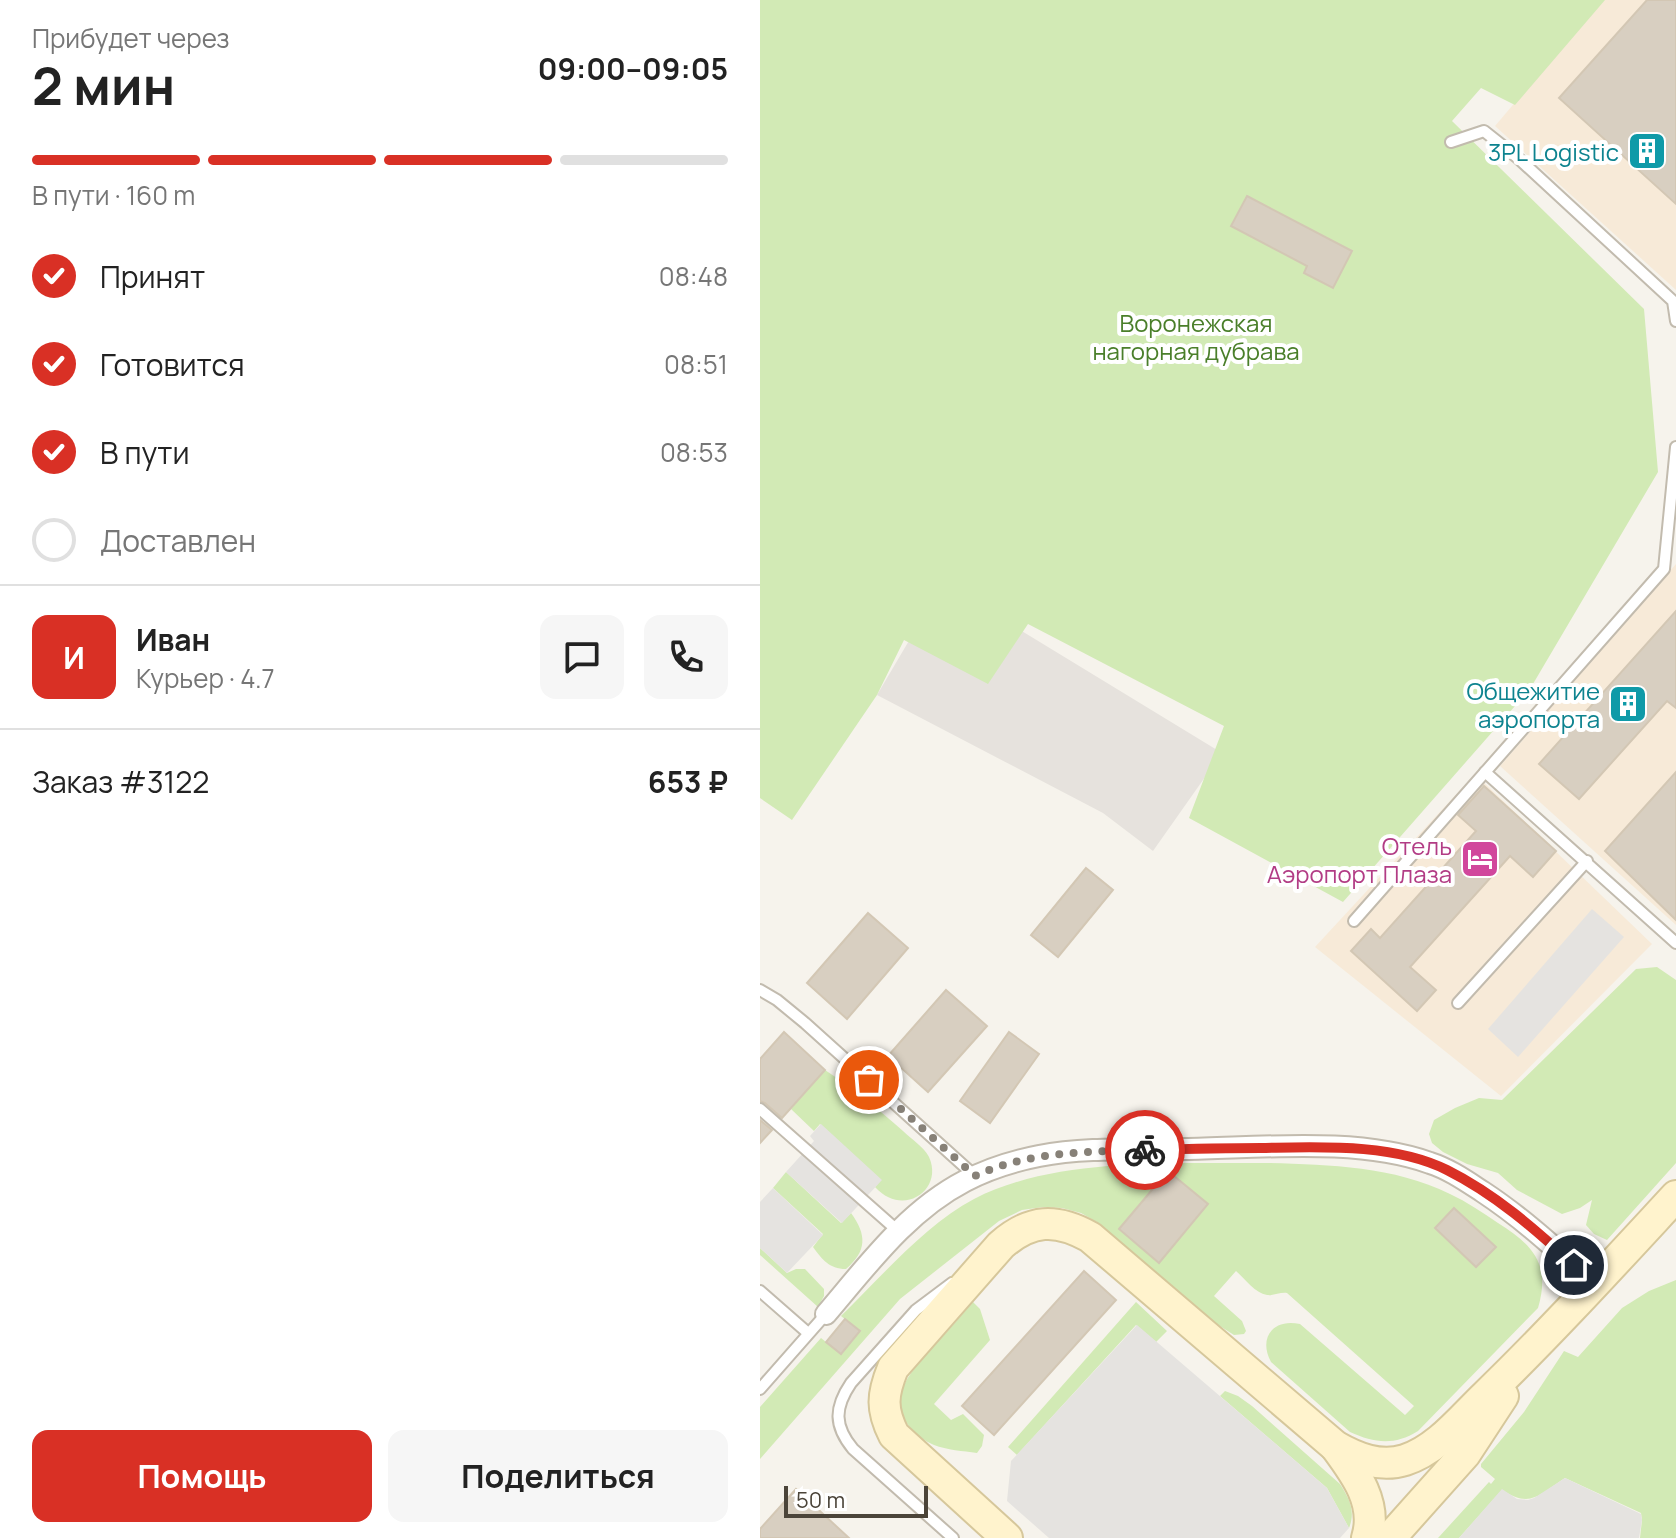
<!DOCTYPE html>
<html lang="ru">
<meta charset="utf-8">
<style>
body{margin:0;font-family:Manrope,sans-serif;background:#f6f6f6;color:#222;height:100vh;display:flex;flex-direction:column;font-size:30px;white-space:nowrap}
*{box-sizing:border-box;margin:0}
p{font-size:26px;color:#767676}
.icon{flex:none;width:44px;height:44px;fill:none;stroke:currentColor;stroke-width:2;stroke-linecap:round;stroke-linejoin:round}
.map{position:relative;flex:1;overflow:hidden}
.side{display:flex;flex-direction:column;background:#fff;width:760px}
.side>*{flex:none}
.scale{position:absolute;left:24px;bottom:20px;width:144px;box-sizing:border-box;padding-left:8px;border:4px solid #4b4439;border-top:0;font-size:22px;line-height:28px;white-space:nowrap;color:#4b4439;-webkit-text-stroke:6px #fff;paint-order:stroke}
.pin{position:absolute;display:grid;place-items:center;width:68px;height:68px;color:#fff;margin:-34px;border:4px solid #fff;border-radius:50%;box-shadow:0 2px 8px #0007}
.courier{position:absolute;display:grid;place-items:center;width:80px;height:80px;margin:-40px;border:6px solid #d93025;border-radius:50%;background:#fff;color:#222;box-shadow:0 2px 10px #0007}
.headline em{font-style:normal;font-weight:700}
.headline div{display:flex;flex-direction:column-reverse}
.headline{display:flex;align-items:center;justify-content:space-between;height:136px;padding:0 32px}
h1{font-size:52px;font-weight:700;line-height:60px}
.bar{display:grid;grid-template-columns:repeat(4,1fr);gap:12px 8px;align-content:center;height:96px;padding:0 32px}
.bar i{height:10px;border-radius:6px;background:#e0e0e0}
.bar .current{background:#d93025}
.bar p{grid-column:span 4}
.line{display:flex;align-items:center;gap:20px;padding:0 32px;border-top:2px solid #e0e0e0}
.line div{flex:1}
.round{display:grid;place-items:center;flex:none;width:84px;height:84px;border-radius:16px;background:#f6f6f6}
ol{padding:0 32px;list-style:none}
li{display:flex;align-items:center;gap:24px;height:88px}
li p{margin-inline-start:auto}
li .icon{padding:8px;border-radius:50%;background:#d93025;color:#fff;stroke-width:4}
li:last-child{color:#767676}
li i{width:44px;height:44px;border:4px solid #e0e0e0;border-radius:50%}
.primary-button{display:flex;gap:16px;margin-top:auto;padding:16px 32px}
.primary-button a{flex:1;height:92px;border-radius:16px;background:#d93025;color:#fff;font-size:32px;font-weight:700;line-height:92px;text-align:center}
.primary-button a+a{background:#f6f6f6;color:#222}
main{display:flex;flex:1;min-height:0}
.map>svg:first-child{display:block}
.commercial{fill:#f7ead8}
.industrial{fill:#e6e2dd}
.green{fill:#d2eab5}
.parking{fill:#e5e3e0}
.building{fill:#d8cfc1;stroke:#d3c7b4;stroke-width:2}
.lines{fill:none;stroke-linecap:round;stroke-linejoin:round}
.service-casing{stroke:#c2bbae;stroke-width:14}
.minor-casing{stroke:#c2bbae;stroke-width:24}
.secondary-casing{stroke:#d6c79b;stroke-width:34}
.service{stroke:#fff;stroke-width:10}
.minor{stroke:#fff;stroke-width:20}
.secondary{stroke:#fff3cd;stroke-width:30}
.done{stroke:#878178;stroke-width:8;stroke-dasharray:0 14.4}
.route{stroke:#d93025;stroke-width:10}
.labels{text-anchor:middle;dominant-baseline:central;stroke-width:8;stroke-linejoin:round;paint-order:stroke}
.culture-label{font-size:24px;fill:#0d838f;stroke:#fff;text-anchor:end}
.park-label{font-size:24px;fill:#4a7f2a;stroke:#fff}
.hotel-label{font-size:24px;fill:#b23c85;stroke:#fff;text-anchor:end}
</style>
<main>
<section class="side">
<div class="headline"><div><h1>2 мин</h1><p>Прибудет через</p></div><em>09:00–09:05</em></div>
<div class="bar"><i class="current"></i><i class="current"></i><i class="current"></i><i></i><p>В пути · 160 m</p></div>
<ol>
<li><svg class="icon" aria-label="check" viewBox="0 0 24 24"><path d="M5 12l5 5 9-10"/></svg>Принят<p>08:48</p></li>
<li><svg class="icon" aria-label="check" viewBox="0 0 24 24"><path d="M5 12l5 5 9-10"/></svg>Готовится<p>08:51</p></li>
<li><svg class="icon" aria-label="check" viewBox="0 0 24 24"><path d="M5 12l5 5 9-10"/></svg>В пути<p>08:53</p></li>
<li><i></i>Доставлен</li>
</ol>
<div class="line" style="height:144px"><b class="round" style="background:#d93025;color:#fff">И</b><div><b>Иван</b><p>Курьер · 4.7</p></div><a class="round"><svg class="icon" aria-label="chat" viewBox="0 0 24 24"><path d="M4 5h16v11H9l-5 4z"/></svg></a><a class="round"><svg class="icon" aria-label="phone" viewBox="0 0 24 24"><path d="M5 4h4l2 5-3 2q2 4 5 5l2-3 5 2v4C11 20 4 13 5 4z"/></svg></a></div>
<div class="line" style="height:104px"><div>Заказ #3122</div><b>653 ₽</b></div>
<div class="primary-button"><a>Помощь</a><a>Поделиться</a></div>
</section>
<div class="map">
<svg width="916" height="1538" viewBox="0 0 916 1538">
<rect width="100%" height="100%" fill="#f6f3ec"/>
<g class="commercial">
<polygon points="842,0 916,0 916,290 735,126"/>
<polygon points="916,564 916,925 740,766"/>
<polygon points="715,774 892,944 741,1096 555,947"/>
</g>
<polygon class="industrial" points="183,583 462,753 393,851 343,813 117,695"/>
<g class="green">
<polygon points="0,0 845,0 755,105 721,88 692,121 884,309 898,472 770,689 583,902 429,818 464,726 268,624 228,684 144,640 117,695 32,820 0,798"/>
<polygon points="897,967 916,980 916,1163 847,1240 834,1234 826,1225 832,1200 820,1208 802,1214 757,1190 738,1173 707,1164 683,1152 672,1143 669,1134 674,1120 695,1108 719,1098 742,1100 876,969"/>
<path d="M65,1070C93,1088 118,1109 143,1131C151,1139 164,1147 169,1157C184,1190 143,1218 115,1187L121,1180L60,1124L54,1131L31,1109Z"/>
<path d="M509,1163C570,1165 633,1166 690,1194C707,1202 722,1212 738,1223C773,1245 791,1264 778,1308L658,1431C634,1446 614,1443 590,1432L511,1362C498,1338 513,1318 540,1324L645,1415L654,1406L527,1293C520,1292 514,1296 507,1295C495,1293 485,1279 476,1271L454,1296L482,1321L486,1331L484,1334L474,1335L441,1314L337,1222L321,1213L302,1208L283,1207L262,1210L239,1221L140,1299L0,1459V1407L61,1338L81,1354L100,1331L81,1316C121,1277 165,1225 214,1199C297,1156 417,1164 509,1163Z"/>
<path d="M26,1172L81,1223L91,1213C107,1235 107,1251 86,1269C69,1269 62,1259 53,1247L63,1234L13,1188Z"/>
<polygon points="0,1248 27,1273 36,1269 45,1269 64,1289 64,1296 58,1307 0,1255"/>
<path d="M916,1280V1538H880L882,1520L881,1513L805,1478C780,1494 771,1509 742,1490L699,1538H678L729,1482L731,1484L735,1479L721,1467V1464L764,1412L804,1351L818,1357L862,1308L889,1291Z"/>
<path d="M213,1302L220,1309L230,1340L174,1404L191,1420L203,1414L224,1435L222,1446L217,1453C203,1451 187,1450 174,1445C164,1441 156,1434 149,1426C126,1393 155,1368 175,1345C188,1331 200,1317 213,1302Z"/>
<polygon points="376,1302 407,1331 396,1342 376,1325 257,1455 248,1447"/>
<path d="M465,1391L478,1396L492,1406L580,1484C589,1498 596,1511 589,1528L567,1488L460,1396Z"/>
</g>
<g class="parking">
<polygon points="832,909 864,937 758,1057 728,1029"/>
<polygon points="61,1124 122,1180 82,1223 26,1172 54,1141 50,1136"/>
<polygon points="13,1188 63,1235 27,1273 0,1248 0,1202"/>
<polygon points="377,1325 567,1488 589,1528 580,1538 289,1538 247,1501 251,1461"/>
<polygon points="805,1478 881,1514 882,1520 879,1538 699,1538 742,1489 757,1499 768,1500 774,1498"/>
</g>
<g class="building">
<polygon points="887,0 916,0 916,204 799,98"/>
<polygon points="487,196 592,251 573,288 544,273 547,266 471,226"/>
<polygon points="916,611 916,708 907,701 819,799 779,764"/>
<polygon points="916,772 916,920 845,851"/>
<polygon points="724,786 796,851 773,877 750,856 650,967 676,990 657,1011 591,951 611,929 620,938 716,831 698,815"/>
<polygon points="326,868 353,890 298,957 271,935"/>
<polygon points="108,913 148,948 87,1019 47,983"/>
<polygon points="186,990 227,1026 168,1092 128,1056"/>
<polygon points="24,1032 65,1070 22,1118 5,1103 0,1101 0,1059"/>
<polygon points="249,1032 279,1054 230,1123 200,1101"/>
<polygon points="0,1120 12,1130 0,1143"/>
<polygon points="408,1171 448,1204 399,1263 359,1229"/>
<polygon points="694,1208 736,1247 716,1267 675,1228"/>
<polygon points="324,1271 356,1300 234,1435 202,1406"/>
<polygon points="85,1319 100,1331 81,1354 66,1342"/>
<polygon points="36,1489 89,1538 0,1538 0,1529"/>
</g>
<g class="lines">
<g class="service-casing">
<g id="service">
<polyline points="691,142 724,131 758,158 913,301 916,321"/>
<polyline points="725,772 916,943"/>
<polyline points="594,921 904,569 916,447"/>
<polyline points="0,990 17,1000 45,1023 215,1176"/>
<polyline points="698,1003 827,861"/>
<polyline points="0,1109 138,1231"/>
<path d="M192,1283L156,1310L91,1383C74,1408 74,1426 93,1449L193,1538"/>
<polyline points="0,1291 48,1333"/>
<polyline points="0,1389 66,1314"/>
</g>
</g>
<g class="minor-casing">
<path id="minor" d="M66,1314C107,1266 147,1211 205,1181C228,1169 253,1161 279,1156C326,1147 376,1150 424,1149C500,1148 598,1137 670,1163C689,1169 706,1181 723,1192C764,1219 798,1251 835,1284"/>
</g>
<g class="secondary-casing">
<g id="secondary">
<path d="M575,1446C595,1473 618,1503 607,1538"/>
<path d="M247,1538L134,1435C121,1409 122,1395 133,1368L241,1245C271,1219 296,1218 330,1237L575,1446C596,1458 620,1468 645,1460C677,1450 702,1418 725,1396C791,1332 853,1264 916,1196"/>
<polyline points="630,1538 705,1454 743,1396"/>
</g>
</g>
<use href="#service" class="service"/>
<use href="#minor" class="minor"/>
<use href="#secondary" class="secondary"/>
</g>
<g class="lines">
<path class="done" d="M109,1080L215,1176C269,1151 327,1152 385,1150"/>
<path class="route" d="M385,1150C423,1149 462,1148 501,1148C560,1147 633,1143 687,1170C735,1194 775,1229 814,1265"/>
</g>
<defs>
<g id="building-square" transform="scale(2)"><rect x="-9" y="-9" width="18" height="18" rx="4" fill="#0f9aa8" stroke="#fff"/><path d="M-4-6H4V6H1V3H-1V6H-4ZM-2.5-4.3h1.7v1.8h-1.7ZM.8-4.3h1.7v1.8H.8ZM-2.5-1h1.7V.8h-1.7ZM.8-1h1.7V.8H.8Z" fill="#fff"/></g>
<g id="hotel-square" transform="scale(2)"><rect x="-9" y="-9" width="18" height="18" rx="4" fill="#d1479c" stroke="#fff"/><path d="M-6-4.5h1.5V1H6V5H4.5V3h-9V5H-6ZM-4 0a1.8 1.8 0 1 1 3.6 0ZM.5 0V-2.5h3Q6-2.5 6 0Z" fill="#fff"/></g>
</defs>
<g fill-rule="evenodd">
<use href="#building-square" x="887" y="151"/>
<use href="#building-square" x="868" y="704"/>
<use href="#hotel-square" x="720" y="859"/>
</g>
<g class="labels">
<g class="culture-label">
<text x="859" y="151">3PL Logistic</text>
<text x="840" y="690">Общежитие<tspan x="840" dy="28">аэропорта</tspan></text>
</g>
<g class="park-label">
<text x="436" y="322">Воронежская<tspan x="436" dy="28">нагорная дубрава</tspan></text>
</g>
<g class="hotel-label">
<text x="692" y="845">Отель<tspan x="692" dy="28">Аэропорт Плаза</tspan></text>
</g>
</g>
</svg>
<div class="scale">50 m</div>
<div class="pin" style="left:109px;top:1080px;background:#ea580c"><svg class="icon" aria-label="bag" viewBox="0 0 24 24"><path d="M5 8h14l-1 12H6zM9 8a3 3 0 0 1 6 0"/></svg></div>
<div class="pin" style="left:814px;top:1265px;background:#1f2937"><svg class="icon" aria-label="home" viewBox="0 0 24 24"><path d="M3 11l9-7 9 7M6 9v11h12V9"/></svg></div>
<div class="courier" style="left:385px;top:1150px"><svg class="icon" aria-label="bike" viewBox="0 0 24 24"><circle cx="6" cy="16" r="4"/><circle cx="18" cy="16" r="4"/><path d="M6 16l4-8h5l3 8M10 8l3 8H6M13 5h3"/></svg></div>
</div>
</main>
